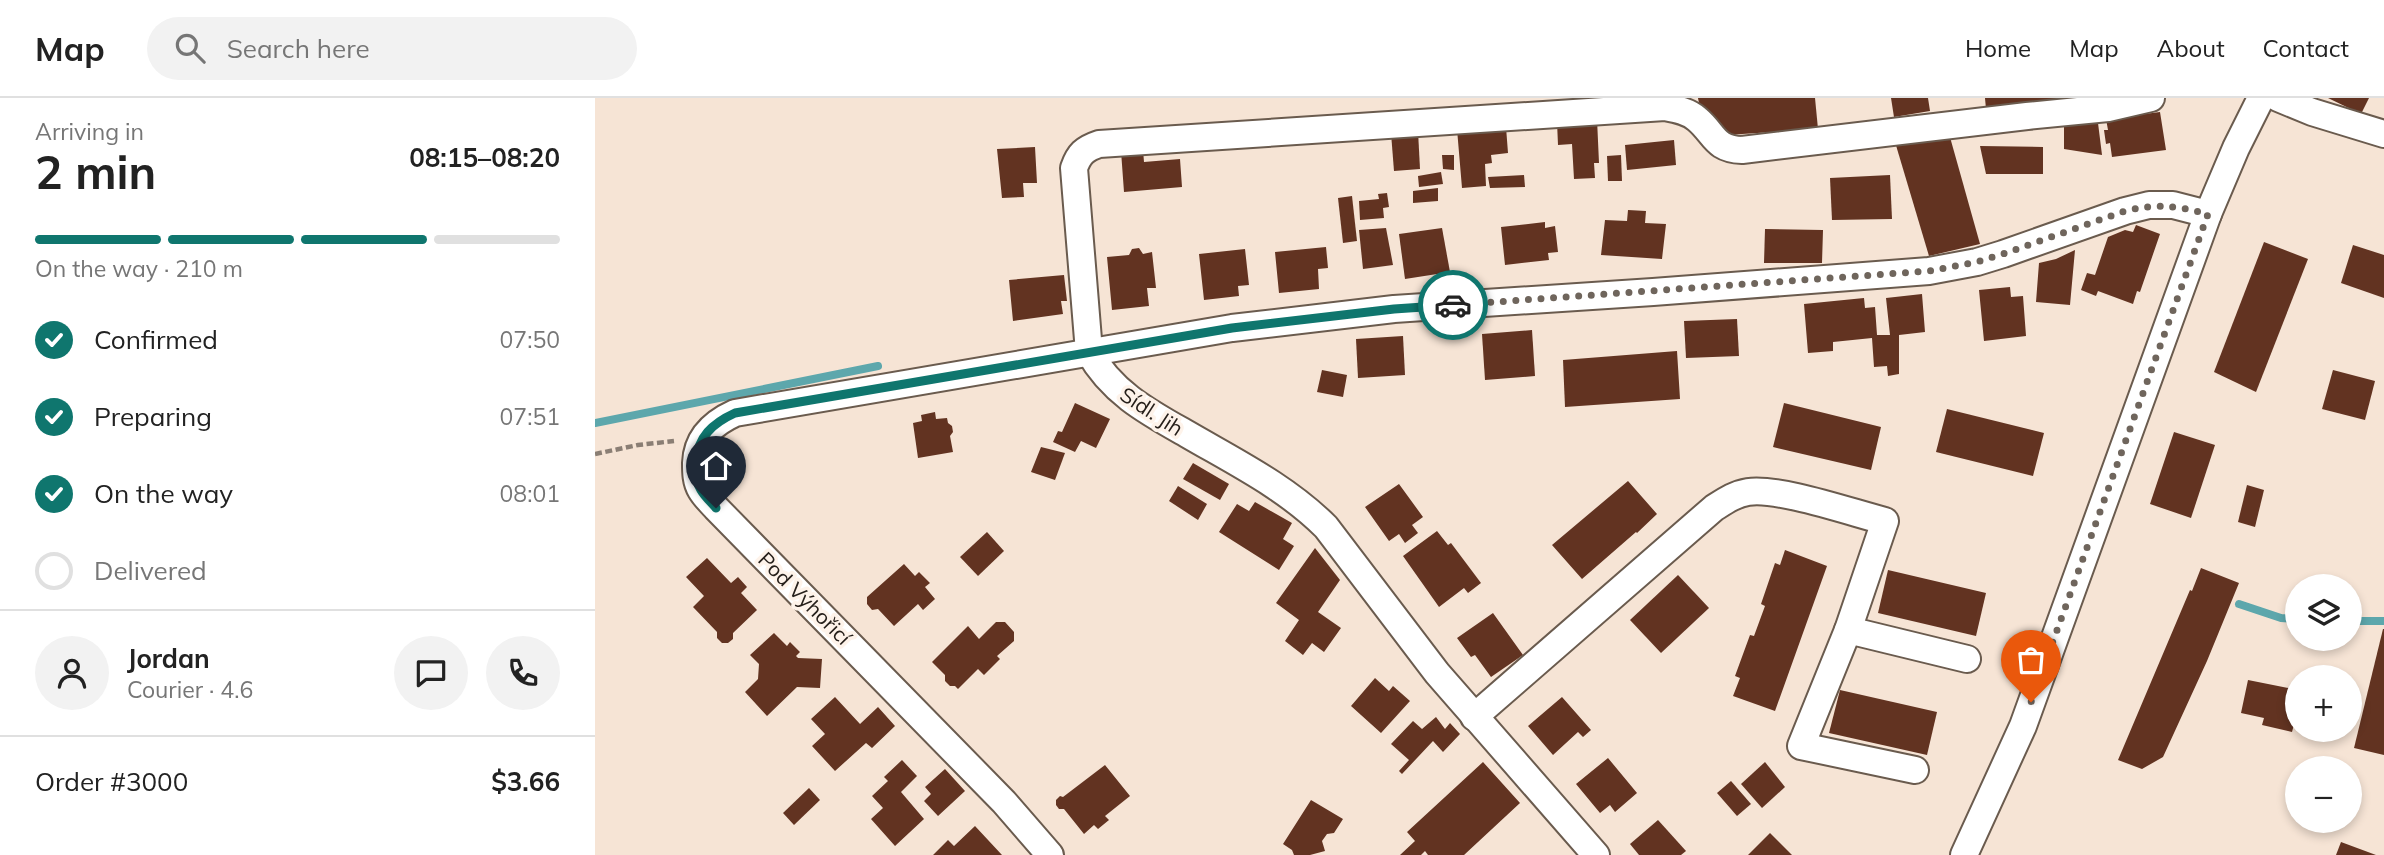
<!DOCTYPE html>
<meta charset="utf-8">
<style>
body{margin:0;font-family:Mulish,sans-serif;background:#f2f2f2;color:#222;height:100vh;display:flex;flex-direction:column;font-size:26px;white-space:nowrap}
*{box-sizing:border-box;margin:0}
p{font-size:23px;color:#767676}
.icon{flex:none;width:38px;height:38px;fill:none;stroke:currentColor;stroke-width:2;stroke-linecap:round;stroke-linejoin:round}
.map{position:relative;flex:1;overflow:hidden}
.panel{display:flex;flex-direction:column;background:#fff;width:595px}
.panel>*{flex:none}
.buttons{position:absolute;left:1690px;top:476px;display:grid;gap:14px}
.buttons a{display:grid;place-items:center;width:77px;height:77px;border-radius:50%;background:#fff;box-shadow:0 4px 10px #0003;font-size:35px}
.pin{position:absolute;display:grid;place-items:center;width:60px;height:60px;color:#fff;margin:-72px -30px;border-radius:50% 50% 50% 0;rotate:-45deg;box-shadow:0 0 7px #0007}
.pin .icon{rotate:45deg}
.courier{position:absolute;display:grid;place-items:center;width:70px;height:70px;margin:-35px;border:5px solid #0f766e;border-radius:50%;background:#fff;color:#222;box-shadow:0 2px 9px #0007}
.head em{font-style:normal;font-weight:700}
.head div{display:flex;flex-direction:column-reverse}
.head{display:flex;align-items:center;justify-content:space-between;height:119px;padding:0 35px}
h1{font-size:46px;font-weight:700;line-height:52px}
.bar{display:grid;grid-template-columns:repeat(4,1fr);gap:10px 7px;align-content:center;height:84px;padding:0 35px}
.bar i{height:9px;border-radius:5px;background:#e0e0e0}
.bar .selected{background:#0f766e}
.bar p{grid-column:span 4}
.line{display:flex;align-items:center;gap:18px;padding:0 35px;border-top:2px solid #e0e0e0}
.line div{flex:1}
.round{display:grid;place-items:center;flex:none;width:74px;height:74px;border-radius:37px;background:#f2f2f2}
ol{padding:0 35px;list-style:none}
li{display:flex;align-items:center;gap:21px;height:77px}
li p{margin-inline-start:auto}
li .icon{padding:7px;border-radius:50%;background:#0f766e;color:#fff;stroke-width:4}
li:last-child{color:#767676}
li i{width:38px;height:38px;border:4px solid #e0e0e0;border-radius:50%}
header{display:flex;align-items:center;gap:42px;box-sizing:border-box;height:98px;padding:0 35px;background:#fff;border-bottom:2px solid #e0e0e0}
header strong{font-size:33px}
nav{display:flex;gap:38px;margin-inline-start:auto;font-size:24px}
.search{width:490px;height:63px;background:#f2f2f2;display:flex;align-items:center;gap:18px;box-sizing:border-box;padding:0 24px;border-radius:38px;color:#767676;font-size:26px}
main{display:flex;flex:1;min-height:0}
.map>svg:first-child{display:block}
.lines{fill:none;stroke-linecap:round;stroke-linejoin:round}
.stream{stroke:#5da7ac;stroke-width:8}
.building{fill:#623321}
.minor-casing{stroke:#6a5b4e;stroke-width:30}
.path{stroke:#8a7e74;stroke-width:4.5;stroke-dasharray:7 3.5;stroke-linecap:butt}
.minor{stroke:#fff;stroke-width:26}
.done{stroke:#6f655c;stroke-width:7;stroke-dasharray:0 12.6}
.route{stroke:#0f766e;stroke-width:9}
.labels{text-anchor:middle;dominant-baseline:central;stroke-width:7;stroke-linejoin:round;paint-order:stroke}
.street-label{font-size:21px;fill:#27201b;stroke:#fef3ea}
</style>
<header>
<strong>Map</strong>
<div class="search"><svg class="icon" aria-label="search" viewBox="0 0 24 24"><circle cx="10" cy="10" r="6"/><path d="M15 15l6 6"/></svg>Search here</div>
<nav><a>Home</a><a>Map</a><a>About</a><a>Contact</a></nav>
</header>
<main>
<section class="panel">
<div class="head"><div><h1>2 min</h1><p>Arriving in</p></div><em>08:15–08:20</em></div>
<div class="bar"><i class="selected"></i><i class="selected"></i><i class="selected"></i><i></i><p>On the way · 210 m</p></div>
<ol>
<li><svg class="icon" aria-label="check" viewBox="0 0 24 24"><path d="M5 12l5 5 9-10"/></svg>Confirmed<p>07:50</p></li>
<li><svg class="icon" aria-label="check" viewBox="0 0 24 24"><path d="M5 12l5 5 9-10"/></svg>Preparing<p>07:51</p></li>
<li><svg class="icon" aria-label="check" viewBox="0 0 24 24"><path d="M5 12l5 5 9-10"/></svg>On the way<p>08:01</p></li>
<li><i></i>Delivered</li>
</ol>
<div class="line" style="height:126px"><a class="round"><svg class="icon" aria-label="person" viewBox="0 0 24 24"><circle cx="12" cy="8" r="4"/><path d="M4 21q1-7 8-7t8 7"/></svg></a><div><b>Jordan</b><p>Courier · 4.6</p></div><a class="round"><svg class="icon" aria-label="chat" viewBox="0 0 24 24"><path d="M4 5h16v11H9l-5 4z"/></svg></a><a class="round"><svg class="icon" aria-label="phone" viewBox="0 0 24 24"><path d="M5 4h4l2 5-3 2q2 4 5 5l2-3 5 2v4C11 20 4 13 5 4z"/></svg></a></div>
<div class="line" style="height:91px"><div>Order #3000</div><b>$3.66</b></div>
</section>
<div class="map">
<svg width="1789" height="757" viewBox="0 0 1789 757">
<rect width="100%" height="100%" fill="#f6e4d5"/>
<g class="lines">
<g class="stream">
<polyline points="0,325 283,268"/>
<polyline points="1644,506 1686,520 1703,521"/>
<polyline points="1755,523 1789,523"/>
</g>
</g>
<g class="building">
<polygon points="1103,0 1220,0 1223,31 1132,37 1105,10"/>
<polygon points="1296,0 1333,0 1335,13 1299,19"/>
<polygon points="1390,0 1480,0 1481,6 1391,11"/>
<polygon points="1733,0 1774,0 1766,16"/>
<polygon points="1565,14 1571,52 1517,59 1515,45 1511,46 1509,32 1513,32 1511,21"/>
<polygon points="1002,21 1004,65 999,65 1000,80 979,81 977,46 963,47 962,24"/>
<polygon points="1503,25 1507,57 1469,51 1469,27"/>
<polygon points="911,29 913,55 896,57 897,65 890,66 891,88 867,90 862,31"/>
<polygon points="1353,32 1385,146 1334,158 1300,44"/>
<polygon points="823,33 825,71 799,73 796,35"/>
<polygon points="1079,42 1081,67 1032,72 1030,47"/>
<polygon points="1385,48 1448,49 1448,76 1391,76"/>
<polygon points="440,49 442,85 428,85 429,99 407,100 402,51"/>
<polygon points="548,52 549,64 585,61 587,89 529,94 526,53"/>
<polygon points="847,57 859,57 859,72 848,71"/>
<polygon points="1026,57 1027,83 1013,83 1012,58"/>
<polygon points="846,74 848,86 824,89 823,78"/>
<polygon points="929,77 930,89 895,90 893,79"/>
<polygon points="1295,77 1297,121 1237,122 1235,80"/>
<polygon points="843,90 843,103 818,105 818,93"/>
<polygon points="792,95 794,109 788,110 789,120 765,122 764,103 784,101 783,96"/>
<polygon points="757,98 762,143 748,145 743,100"/>
<polygon points="1033,112 1051,113 1050,125 1071,126 1067,161 1006,157 1010,122 1032,123"/>
<polygon points="950,124 950,130 960,128 963,154 953,155 954,162 910,167 906,129"/>
<polygon points="1541,127 1565,136 1545,194 1542,193 1538,206 1503,193 1501,198 1486,192 1492,175 1500,177 1513,139 1530,132 1538,134"/>
<polygon points="791,130 798,167 768,171 764,132"/>
<polygon points="847,130 855,174 810,181 804,136"/>
<polygon points="1170,131 1228,132 1227,165 1169,165"/>
<polygon points="1669,144 1713,161 1661,294 1619,274"/>
<polygon points="1758,147 1789,157 1789,200 1746,185"/>
<polygon points="731,149 733,170 723,171 724,191 684,195 680,154"/>
<polygon points="544,150 548,156 557,154 561,190 552,190 554,208 517,212 512,159 534,157 537,151"/>
<polygon points="650,151 654,187 643,188 644,198 609,202 604,156"/>
<polygon points="1480,152 1475,207 1441,204 1444,165 1461,161"/>
<polygon points="469,177 472,203 466,203 468,216 418,223 414,182"/>
<polygon points="1415,189 1416,199 1428,198 1431,238 1389,243 1384,192"/>
<polygon points="1327,196 1330,234 1304,237 1304,276 1293,278 1292,268 1279,269 1277,240 1238,244 1238,253 1213,255 1209,206 1269,200 1270,210 1280,209 1282,237 1295,237 1291,200"/>
<polygon points="1142,221 1144,258 1091,260 1089,223"/>
<polygon points="937,232 940,278 890,282 887,236"/>
<polygon points="808,238 810,277 763,280 761,241"/>
<polygon points="1082,253 1085,301 970,309 968,262"/>
<polygon points="727,272 752,277 748,299 722,294"/>
<polygon points="1738,272 1780,283 1770,322 1727,311"/>
<polygon points="480,305 515,321 501,350 486,343 480,354 458,344 463,333 467,334"/>
<polygon points="1189,305 1286,329 1276,372 1178,349"/>
<polygon points="1352,311 1449,335 1438,378 1341,354"/>
<polygon points="340,314 341,321 352,320 353,325 357,328 358,334 355,338 358,354 323,360 318,325 327,323 326,317"/>
<polygon points="1579,334 1620,347 1596,420 1555,406"/>
<polygon points="446,349 470,355 460,382 436,374"/>
<polygon points="598,365 634,386 625,402 588,381"/>
<polygon points="1033,383 1062,416 1042,435 1041,434 987,481 957,447"/>
<polygon points="804,386 828,419 817,427 823,435 810,445 804,436 794,443 770,409"/>
<polygon points="1652,387 1669,392 1660,429 1643,424"/>
<polygon points="583,388 612,406 603,422 574,403"/>
<polygon points="660,404 697,425 688,441 699,448 684,472 624,434 642,406 654,413"/>
<polygon points="842,433 853,447 856,445 886,485 873,495 869,490 844,509 808,458"/>
<polygon points="392,434 409,453 383,478 365,459"/>
<polygon points="720,450 745,482 723,514 746,530 729,554 717,545 708,557 690,543 704,522 681,505"/>
<polygon points="1190,452 1232,468 1180,613 1138,598 1145,580 1140,578 1155,537 1159,538 1170,508 1166,506 1180,465 1185,467"/>
<polygon points="112,460 136,485 143,479 152,489 146,495 162,512 138,535 138,541 133,545 127,545 122,540 122,534 98,509 109,498 91,479"/>
<polygon points="309,466 320,478 324,474 335,485 330,489 340,501 328,512 323,506 299,528 283,511 277,512 272,506 272,499"/>
<polygon points="1606,470 1644,485 1612,563 1568,659 1547,671 1523,662 1595,492 1597,493"/>
<polygon points="1293,472 1391,495 1381,538 1283,515"/>
<polygon points="1083,477 1114,510 1066,555 1035,522"/>
<polygon points="898,515 928,557 896,579 880,557 876,559 862,540"/>
<polygon points="401,524 410,524 419,534 419,543 402,558 405,561 389,577 383,571 363,591 360,588 355,588 350,583 350,577 337,564 373,528 384,541"/>
<polygon points="1788,531 1789,531 1789,657 1759,650"/>
<polygon points="179,535 192,548 195,544 205,554 201,558 203,560 227,561 225,590 202,589 172,618 150,594 163,581 164,566 155,557"/>
<polygon points="780,580 794,593 798,588 815,603 786,635 756,608"/>
<polygon points="1653,582 1703,592 1703,611 1697,634 1667,627 1669,620 1646,615"/>
<polygon points="1245,592 1342,614 1332,657 1234,635"/>
<polygon points="240,599 265,626 283,609 300,628 277,650 271,645 240,673 217,648 230,636 216,621"/>
<polygon points="967,599 996,632 988,639 983,634 958,657 933,628"/>
<polygon points="841,619 850,631 855,625 865,636 848,654 838,643 807,676 804,673 814,662 796,646 818,623 827,631"/>
<polygon points="1013,660 1042,695 1020,714 1015,707 1005,715 981,686"/>
<polygon points="307,662 322,678 306,694 329,721 300,748 276,721 288,710 277,698 293,683 289,679"/>
<polygon points="888,664 925,705 869,757 833,757 830,753 826,757 805,757 820,743 812,734"/>
<polygon points="1170,664 1190,689 1167,710 1146,686"/>
<polygon points="510,667 535,698 510,718 514,722 503,731 499,727 489,736 469,711 464,711 461,707 461,702 465,698 468,699"/>
<polygon points="350,671 370,693 343,718 329,703 336,696 330,689"/>
<polygon points="1136,683 1156,706 1142,718 1122,695"/>
<polygon points="214,690 225,702 199,727 188,715"/>
<polygon points="716,702 748,721 739,735 732,736 727,743 730,753 715,757 699,757 697,752 688,746"/>
<polygon points="1063,722 1091,753 1086,757 1044,757 1035,746"/>
<polygon points="380,728 407,757 338,757 353,742 359,748"/>
<polygon points="1175,735 1197,757 1153,757"/>
<polygon points="1746,744 1781,757 1741,757"/>
</g>
<g class="lines">
<g class="minor-casing">
<g id="minor">
<polyline points="1683,0 1717,14 1789,36"/>
<polyline points="1253,532 1372,561"/>
<path d="M879,619L1119,410C1130,403 1140,396 1153,394C1183,389 1258,415 1290,423L1253,532L1206,648L1320,672"/>
<path d="M455,757L409,704L121,410C116,404 110,399 106,392C101,384 101,374 101,365C102,339 118,325 140,315L637,230L799,211L1058,194L1334,173L1382,164L1408,156L1530,113L1554,107H1578L1613,116"/>
<path d="M1001,757L842,575L731,429C691,389 640,364 592,336C553,314 517,295 494,254L479,70C484,56 489,51 504,46L1070,9C1081,11 1093,13 1102,21C1120,36 1119,51 1147,52L1432,18L1513,10L1556,0"/>
<polyline points="1369,757 1428,628 1613,116 1641,50 1666,0"/>
</g>
</g>
<polyline class="path" points="0,356 43,347 79,343"/>
<use href="#minor" class="minor"/>
</g>
<g class="lines">
<path class="done" d="M858,207L1334,173L1382,164L1408,156L1530,113C1563,105 1581,108 1613,116L1436,604"/>
<path class="route" d="M121,410C116,404 110,399 106,392C101,384 100,374 101,365C102,339 118,325 140,315L637,230L799,211L858,207"/>
</g>
<g class="labels">
<g class="street-label">
<text transform="translate(557 313) rotate(33)">Sídl. Jih</text>
<text transform="translate(210 500) rotate(45)">Pod Výhořicí</text>
</g>
</g>
</svg>
<div class="buttons">
<a><svg class="icon" aria-label="layers" viewBox="0 0 24 24"><path d="M12 4l9 5-9 5-9-5zM3 14l9 5 9-5"/></svg></a>
<a>+</a>
<a>−</a>
</div>
<div class="pin" style="left:1436px;top:604px;background:#ea580c"><svg class="icon" aria-label="bag" viewBox="0 0 24 24"><path d="M5 8h14l-1 12H6zM9 8a3 3 0 0 1 6 0"/></svg></div>
<div class="pin" style="left:121px;top:410px;background:#1f2937"><svg class="icon" aria-label="home" viewBox="0 0 24 24"><path d="M3 11l9-7 9 7M6 9v11h12V9"/></svg></div>
<div class="courier" style="left:858px;top:207px"><svg class="icon" aria-label="car" viewBox="0 0 24 24"><path d="M5 17H2v-5l4-1 3-4h7l3 4 3 1v5h-3M9 17h6M6 11h13"/><circle cx="7" cy="17" r="2"/><circle cx="17" cy="17" r="2"/></svg></div>
</div>
</main>
